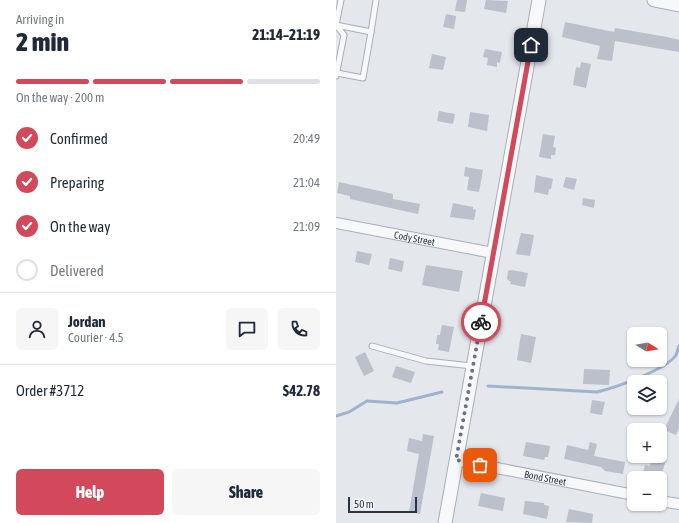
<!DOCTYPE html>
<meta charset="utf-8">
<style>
body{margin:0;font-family:"Asap Condensed",sans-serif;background:#f6f6f7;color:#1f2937;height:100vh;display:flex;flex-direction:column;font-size:15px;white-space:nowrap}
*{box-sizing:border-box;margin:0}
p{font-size:13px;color:#747a83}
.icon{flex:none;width:22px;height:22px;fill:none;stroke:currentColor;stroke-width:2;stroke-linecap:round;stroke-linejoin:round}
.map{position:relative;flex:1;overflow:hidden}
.panel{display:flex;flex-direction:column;background:#fff;width:336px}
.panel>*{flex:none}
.needle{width:26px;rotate:101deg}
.buttons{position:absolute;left:291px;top:327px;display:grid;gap:8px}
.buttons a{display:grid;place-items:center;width:40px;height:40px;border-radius:6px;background:#fff;box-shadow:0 1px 3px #0004;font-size:20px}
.scale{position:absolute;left:12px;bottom:10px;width:69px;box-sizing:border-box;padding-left:4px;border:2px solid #2b3445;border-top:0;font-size:11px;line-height:14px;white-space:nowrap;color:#2b3445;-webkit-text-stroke:3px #f4f6f9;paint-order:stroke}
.pin{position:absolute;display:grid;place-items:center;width:34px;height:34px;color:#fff;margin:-17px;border-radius:8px;box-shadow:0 2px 6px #0006}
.courier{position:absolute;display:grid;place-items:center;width:40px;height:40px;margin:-20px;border:3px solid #d1495b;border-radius:50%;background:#fff;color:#222;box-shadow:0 1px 5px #0007}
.overview em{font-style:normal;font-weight:800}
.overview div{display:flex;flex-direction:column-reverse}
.overview{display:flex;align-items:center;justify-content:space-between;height:68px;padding:0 16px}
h1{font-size:26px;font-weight:800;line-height:30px}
.bar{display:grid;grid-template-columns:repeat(4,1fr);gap:6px 4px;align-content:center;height:48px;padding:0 16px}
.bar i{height:5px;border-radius:3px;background:#e0e1e3}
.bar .current{background:#d1495b}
.bar p{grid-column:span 4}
.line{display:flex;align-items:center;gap:10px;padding:0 16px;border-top:1px solid #e0e1e3}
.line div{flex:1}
.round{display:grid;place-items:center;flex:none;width:42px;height:42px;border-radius:6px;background:#f6f6f7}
ol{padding:0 16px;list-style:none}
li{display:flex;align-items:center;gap:12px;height:44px}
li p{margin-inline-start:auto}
li .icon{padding:4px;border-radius:50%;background:#d1495b;color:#fff;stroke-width:4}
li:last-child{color:#747a83}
li i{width:22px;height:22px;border:2px solid #e0e1e3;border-radius:50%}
.primary-button{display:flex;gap:8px;margin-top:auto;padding:8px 16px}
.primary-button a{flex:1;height:46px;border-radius:6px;background:#d1495b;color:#fff;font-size:16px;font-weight:800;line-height:46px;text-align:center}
.primary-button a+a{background:#f6f6f7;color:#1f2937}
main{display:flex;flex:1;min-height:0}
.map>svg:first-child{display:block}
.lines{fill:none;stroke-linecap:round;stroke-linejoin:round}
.stream{stroke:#9fb4cc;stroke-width:3}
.building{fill:#bbc0ca}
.service-casing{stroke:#a9aeb7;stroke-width:7}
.minor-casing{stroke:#a9aeb7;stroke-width:12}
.tertiary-casing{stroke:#a9aeb7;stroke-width:15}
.service{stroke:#f7f8fa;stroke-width:5}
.minor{stroke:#f7f8fa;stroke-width:10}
.tertiary{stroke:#f7f8fa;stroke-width:13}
.done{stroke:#6c737f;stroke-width:4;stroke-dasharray:0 7.2}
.route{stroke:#d1495b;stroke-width:5}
.labels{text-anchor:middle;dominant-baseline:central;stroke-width:3;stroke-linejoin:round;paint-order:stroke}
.street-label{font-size:10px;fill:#2b3445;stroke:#f4f6f9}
</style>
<main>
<section class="panel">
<div class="overview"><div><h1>2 min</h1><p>Arriving in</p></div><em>21:14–21:19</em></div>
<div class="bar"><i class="current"></i><i class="current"></i><i class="current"></i><i></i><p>On the way · 200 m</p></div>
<ol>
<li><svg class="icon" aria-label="check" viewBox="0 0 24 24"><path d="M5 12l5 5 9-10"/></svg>Confirmed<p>20:49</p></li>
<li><svg class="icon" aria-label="check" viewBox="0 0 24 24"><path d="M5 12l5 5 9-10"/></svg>Preparing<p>21:04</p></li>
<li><svg class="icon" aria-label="check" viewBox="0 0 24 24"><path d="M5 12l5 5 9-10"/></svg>On the way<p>21:09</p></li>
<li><i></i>Delivered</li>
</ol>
<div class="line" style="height:72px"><a class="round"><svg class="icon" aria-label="person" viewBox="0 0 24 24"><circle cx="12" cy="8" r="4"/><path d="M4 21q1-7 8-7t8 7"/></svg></a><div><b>Jordan</b><p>Courier · 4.5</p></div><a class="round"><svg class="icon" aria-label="chat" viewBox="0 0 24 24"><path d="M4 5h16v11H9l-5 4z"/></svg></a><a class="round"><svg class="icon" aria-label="phone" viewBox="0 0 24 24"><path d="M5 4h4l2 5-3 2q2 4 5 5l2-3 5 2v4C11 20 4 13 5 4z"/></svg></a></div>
<div class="line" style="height:52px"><div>Order #3712</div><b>$42.78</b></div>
<div class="primary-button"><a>Help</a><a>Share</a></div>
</section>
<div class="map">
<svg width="343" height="523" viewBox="0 0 343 523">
<rect width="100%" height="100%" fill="#e4e7ec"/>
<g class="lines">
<g class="stream">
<path d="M152,386L261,392C278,388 330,370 340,355C341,353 342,349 343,346"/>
<polyline points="0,416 13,412 31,401 61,403 106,392"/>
</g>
</g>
<g class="building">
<polygon points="121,0 131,0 129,12 119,11"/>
<polygon points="150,0 172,1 170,13 148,9"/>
<polygon points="110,14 120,16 118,29 107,27"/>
<polygon points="229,22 278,32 279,28 331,37 343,40 343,52 279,41 276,61 261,59 264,46 226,37"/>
<polygon points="149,49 166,52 164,63 161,62 161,67 151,65 152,58 147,57"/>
<polygon points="96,54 110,57 107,70 93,68"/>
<polygon points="245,62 255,64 250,88 237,85 240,67 244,68"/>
<polygon points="103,111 119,114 117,124 101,121"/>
<polygon points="134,112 153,115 151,131 132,127"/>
<polygon points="207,134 219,136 217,147 220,148 219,155 215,155 215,159 203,157"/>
<polygon points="129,167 147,170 143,192 131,190 133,177 128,176"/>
<polygon points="200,175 217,179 215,189 213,189 212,195 198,192"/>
<polygon points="230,177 241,179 238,190 227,187"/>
<polygon points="3,182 57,194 57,199 84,204 82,214 14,199 14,196 1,193"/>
<polygon points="247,198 259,200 258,208 246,205"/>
<polygon points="117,203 137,207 137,209 140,210 138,220 114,217"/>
<polygon points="185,233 198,235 194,256 180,254"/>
<polygon points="21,251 36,254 33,265 19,262"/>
<polygon points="54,258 68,261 66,272 52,269"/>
<polygon points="90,265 127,271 123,292 86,285"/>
<polygon points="175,270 192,273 189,287 174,284 175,282 171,279 172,271"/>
<polygon points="106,325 118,327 113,352 102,350 103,344 100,344 101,335 104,335"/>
<polygon points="185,334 200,337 195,363 181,360"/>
<polygon points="29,352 38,371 28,376 19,357"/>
<polygon points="60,366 79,372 75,383 56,377"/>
<polygon points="248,369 274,370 273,385 247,384"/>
<polygon points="343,399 343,428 340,435 328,430"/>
<polygon points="256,400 269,402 266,415 254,413"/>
<polygon points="87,434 98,436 84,514 73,512 83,454 71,451 73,438 86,441"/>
<polygon points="190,442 214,446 212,457 209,457 208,460 187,456"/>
<polygon points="254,442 261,444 258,456 289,462 287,474 269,471 265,467 228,459 231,445 252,450"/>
<polygon points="316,456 330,459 325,478 306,476 309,465 314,466"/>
<polygon points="145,493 169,498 167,511 142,506"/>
<polygon points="189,501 208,503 208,505 213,506 211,519 187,514"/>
<polygon points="233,509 257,514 256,523 230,522"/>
</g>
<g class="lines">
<g class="service-casing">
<g id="service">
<polyline points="0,25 35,32 40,0"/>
<polyline points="1,73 27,78 35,32"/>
<polyline points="0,76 8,35 0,25 5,0"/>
<polyline points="36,346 90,361 136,366"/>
</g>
</g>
<g class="minor-casing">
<g id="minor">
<path id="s1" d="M0,223L157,253"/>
<path id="s2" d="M120,460L298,495"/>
<polyline points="324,501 343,504"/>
</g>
</g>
<g class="tertiary-casing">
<g id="tertiary">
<polyline points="318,0 343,5"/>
<polyline points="109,523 203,0"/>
</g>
</g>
<use href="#service" class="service"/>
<use href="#minor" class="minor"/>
<use href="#tertiary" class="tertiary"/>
</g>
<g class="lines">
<polyline class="done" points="144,465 120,460 145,322"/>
<polyline class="route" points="145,322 195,45"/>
</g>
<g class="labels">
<g class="street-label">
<text stroke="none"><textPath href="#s1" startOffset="80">Cody Street</textPath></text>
<text stroke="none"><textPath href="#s2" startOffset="91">Bond Street</textPath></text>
</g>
</g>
</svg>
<div class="buttons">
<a><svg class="needle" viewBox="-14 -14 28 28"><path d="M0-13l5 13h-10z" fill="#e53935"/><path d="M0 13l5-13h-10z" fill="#747a83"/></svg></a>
<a><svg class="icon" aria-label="layers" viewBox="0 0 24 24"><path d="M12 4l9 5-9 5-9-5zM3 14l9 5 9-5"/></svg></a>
<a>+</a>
<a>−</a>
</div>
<div class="scale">50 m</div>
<div class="pin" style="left:144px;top:465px;background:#ea580c"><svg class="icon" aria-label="bag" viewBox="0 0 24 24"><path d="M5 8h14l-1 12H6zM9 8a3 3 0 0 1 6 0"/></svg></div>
<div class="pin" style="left:195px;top:45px;background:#1f2937"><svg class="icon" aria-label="home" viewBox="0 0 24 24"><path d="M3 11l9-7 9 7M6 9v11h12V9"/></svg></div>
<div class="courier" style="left:145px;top:322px"><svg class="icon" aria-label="bike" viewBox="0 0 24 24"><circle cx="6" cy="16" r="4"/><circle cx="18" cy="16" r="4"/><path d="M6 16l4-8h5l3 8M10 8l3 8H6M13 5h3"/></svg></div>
</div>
</main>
